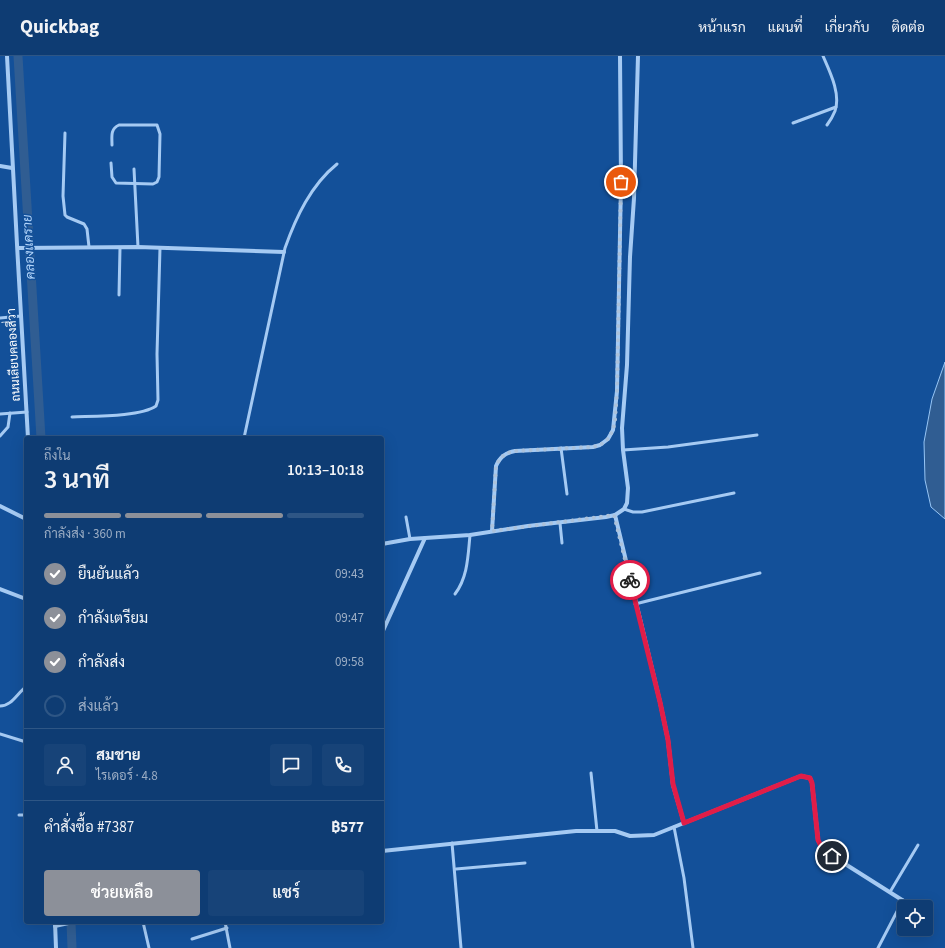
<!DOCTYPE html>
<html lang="th">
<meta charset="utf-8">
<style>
body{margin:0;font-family:"Source Sans 3",Sarabun,sans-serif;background:#174378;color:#f1f3f6;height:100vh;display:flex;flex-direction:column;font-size:15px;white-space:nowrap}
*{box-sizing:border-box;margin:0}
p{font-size:13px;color:#9badc4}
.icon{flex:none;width:22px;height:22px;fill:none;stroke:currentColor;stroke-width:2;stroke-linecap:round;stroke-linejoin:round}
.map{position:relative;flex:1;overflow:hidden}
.panel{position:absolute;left:24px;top:380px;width:360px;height:488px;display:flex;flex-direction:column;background:#0e3c73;border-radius:4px;box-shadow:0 4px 16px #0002,0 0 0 1px #2e5685}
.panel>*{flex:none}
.tools{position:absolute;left:897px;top:844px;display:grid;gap:8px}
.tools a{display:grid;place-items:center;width:36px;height:36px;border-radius:4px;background:#0e3c73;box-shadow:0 4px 16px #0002,0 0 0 1px #2e5685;font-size:20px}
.pin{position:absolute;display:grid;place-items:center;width:34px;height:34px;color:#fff;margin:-17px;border:2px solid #fff;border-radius:50%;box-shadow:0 1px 4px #0007}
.courier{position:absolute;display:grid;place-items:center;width:40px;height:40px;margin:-20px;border:3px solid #e11d48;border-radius:50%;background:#fff;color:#222;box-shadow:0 1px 5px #0007}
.head em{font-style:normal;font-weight:600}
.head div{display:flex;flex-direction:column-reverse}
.head{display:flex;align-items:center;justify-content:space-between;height:68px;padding:0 20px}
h1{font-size:26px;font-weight:600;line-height:30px}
.bar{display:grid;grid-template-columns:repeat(4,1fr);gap:6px 4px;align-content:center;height:48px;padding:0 20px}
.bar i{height:5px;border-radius:3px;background:#2e5685}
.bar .on{background:#8c9099}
.bar p{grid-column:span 4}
.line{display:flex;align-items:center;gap:10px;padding:0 20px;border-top:1px solid #2e5685}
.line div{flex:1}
.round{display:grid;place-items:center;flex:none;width:42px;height:42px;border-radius:4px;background:#174378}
ol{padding:0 20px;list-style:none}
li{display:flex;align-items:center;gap:12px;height:44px}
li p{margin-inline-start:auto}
li .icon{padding:4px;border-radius:50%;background:#8c9099;color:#fff;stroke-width:4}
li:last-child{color:#9badc4}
li i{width:22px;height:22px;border:2px solid #2e5685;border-radius:50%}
.primary-button{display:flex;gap:8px;margin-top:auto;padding:8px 20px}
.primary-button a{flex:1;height:46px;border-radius:4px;background:#8c9099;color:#fff;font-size:16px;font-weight:600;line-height:46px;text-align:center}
.primary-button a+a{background:#174378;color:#f1f3f6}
header{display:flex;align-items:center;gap:24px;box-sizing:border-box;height:56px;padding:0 20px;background:#0e3c73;border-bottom:1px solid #2e5685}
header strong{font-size:19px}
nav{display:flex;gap:22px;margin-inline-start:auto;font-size:14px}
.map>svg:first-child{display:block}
.water{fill:#305d92;stroke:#97c6f6}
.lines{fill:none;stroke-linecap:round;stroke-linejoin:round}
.canal{stroke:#305d92;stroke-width:9}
.lane{stroke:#a5caf3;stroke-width:3}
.street{stroke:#a5caf3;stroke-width:4}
.done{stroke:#acc2db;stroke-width:4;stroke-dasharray:0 7.2}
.route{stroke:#e11d48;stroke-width:5}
.labels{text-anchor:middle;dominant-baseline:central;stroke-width:3;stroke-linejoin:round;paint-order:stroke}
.street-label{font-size:12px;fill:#fff;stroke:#135099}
.water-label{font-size:13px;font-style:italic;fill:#b2d4fa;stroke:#135099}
</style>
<header>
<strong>Quickbag</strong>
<nav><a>หน้าแรก</a><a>แผนที่</a><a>เกี่ยวกับ</a><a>ติดต่อ</a></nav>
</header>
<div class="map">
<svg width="945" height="892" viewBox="0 0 945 892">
<rect width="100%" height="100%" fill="#135099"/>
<polygon class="water" points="945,306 945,463 931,451 925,424 924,386 932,343"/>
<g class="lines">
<g class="canal">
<polyline points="18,0 41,382"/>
<polyline points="71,866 72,892"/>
</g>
<g class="lane">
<path d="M823,0C830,16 841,38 835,55C833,60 830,65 827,69"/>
<polyline points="793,67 836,51"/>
<polyline points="65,77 63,140 65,159 67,161 84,168 87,173 89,191"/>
<path d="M111,107L112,121L116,127L153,128L157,126L159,121L160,78L157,69H119C110,73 112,81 112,89"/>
<polyline points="134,113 138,191"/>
<polyline points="119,239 120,192"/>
<polyline points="0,262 21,260"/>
<polyline points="0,358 27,356"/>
<path d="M72,361C93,360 140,361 156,350L158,344L157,298L160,192"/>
<polyline points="0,380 8,371 10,357"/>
<path d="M244,382L285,192C296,161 311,129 337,108"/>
<polyline points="561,392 567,438"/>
<polyline points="623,394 668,391 757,379"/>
<polyline points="624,453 633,456 642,456 734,437"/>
<polyline points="406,461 410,483"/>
<polyline points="560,467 562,487"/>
<path d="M455,538C468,521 468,499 470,479"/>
<polyline points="635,548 760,517"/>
<path d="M0,650C12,650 17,637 26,631"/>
<polyline points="0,678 26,686"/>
<polyline points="591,717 597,775"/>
<polyline points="19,759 26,759"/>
<polyline points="674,771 684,822 693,892"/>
<polyline points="452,787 461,892"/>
<polyline points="456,813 525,807"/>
<polyline points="890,836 918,789"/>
<polyline points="143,866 149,892"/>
<polyline points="225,866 230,892"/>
<polyline points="192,883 227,872"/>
<polyline points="878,892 903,844"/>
</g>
<g class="street">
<path d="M7,0C13,127 21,255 28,382"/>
<polyline points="0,110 12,112"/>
<polyline points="18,192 138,191 284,196"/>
<polyline points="0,450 26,463"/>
<polyline points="615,459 660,646 668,684 673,729 684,767"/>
<path d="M492,475L496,410C500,401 505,397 515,395L593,391L600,389L608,383L613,374L617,335L621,126L620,0"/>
<polyline points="382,488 410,483 470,479 528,470 606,461 615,459 624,453 627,447 628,432 623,394 622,372 627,309 630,201 634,142 638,0"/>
<polyline points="0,533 26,543"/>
<polyline points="382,577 425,482"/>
<polyline points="382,795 576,775 615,775 630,780 654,779 801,720 810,722 812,727 818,784 823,794 910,849"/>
<polyline points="55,866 56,892"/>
<polyline points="55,870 73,866"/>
</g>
</g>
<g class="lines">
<path class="done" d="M621,126L617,335L615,365L613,374L608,383L600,389L593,391L515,395C505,397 500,401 496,410L492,475L614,459L630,524"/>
<polyline class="route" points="630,524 660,646 668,684 673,728 684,767 801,720 810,722 812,727 818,784 823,794 832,800"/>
</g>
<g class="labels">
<g class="street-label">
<text transform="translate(14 299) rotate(-93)">ถนนเลียบคลองสี่วา</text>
</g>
<g class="water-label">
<text transform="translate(29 191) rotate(-93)">คลองเเคราย</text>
</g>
</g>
</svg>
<div class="tools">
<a><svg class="icon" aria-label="locate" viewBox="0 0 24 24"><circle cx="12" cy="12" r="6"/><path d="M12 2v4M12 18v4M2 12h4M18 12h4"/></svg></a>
</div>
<div class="pin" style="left:621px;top:126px;background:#ea580c"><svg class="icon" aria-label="bag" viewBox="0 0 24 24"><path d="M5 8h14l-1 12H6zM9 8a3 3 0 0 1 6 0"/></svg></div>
<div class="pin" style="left:832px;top:800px;background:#1f2937"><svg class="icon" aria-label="home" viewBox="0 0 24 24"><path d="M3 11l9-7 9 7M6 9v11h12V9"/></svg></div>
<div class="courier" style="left:630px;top:524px"><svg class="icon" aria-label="bike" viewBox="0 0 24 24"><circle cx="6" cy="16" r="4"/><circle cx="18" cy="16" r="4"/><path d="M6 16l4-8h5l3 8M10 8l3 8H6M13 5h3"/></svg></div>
<section class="panel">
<div class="head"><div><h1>3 นาที</h1><p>ถึงใน</p></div><em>10:13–10:18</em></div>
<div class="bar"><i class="on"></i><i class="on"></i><i class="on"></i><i></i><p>กำลังส่ง · 360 m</p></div>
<ol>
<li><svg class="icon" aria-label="check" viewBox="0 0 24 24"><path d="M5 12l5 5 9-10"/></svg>ยืนยันแล้ว<p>09:43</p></li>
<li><svg class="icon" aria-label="check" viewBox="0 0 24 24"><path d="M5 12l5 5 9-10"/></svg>กำลังเตรียม<p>09:47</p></li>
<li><svg class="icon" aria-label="check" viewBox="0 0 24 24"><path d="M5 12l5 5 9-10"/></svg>กำลังส่ง<p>09:58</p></li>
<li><i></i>ส่งแล้ว</li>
</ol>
<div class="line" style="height:72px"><a class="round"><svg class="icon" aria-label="person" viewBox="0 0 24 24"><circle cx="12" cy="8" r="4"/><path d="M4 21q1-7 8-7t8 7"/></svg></a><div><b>สมชาย</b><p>ไรเดอร์ · 4.8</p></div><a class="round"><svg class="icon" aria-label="chat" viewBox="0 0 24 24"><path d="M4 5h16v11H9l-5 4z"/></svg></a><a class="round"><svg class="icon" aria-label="phone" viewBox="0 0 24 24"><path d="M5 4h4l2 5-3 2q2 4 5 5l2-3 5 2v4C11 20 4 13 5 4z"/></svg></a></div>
<div class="line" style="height:52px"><div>คำสั่งซื้อ #7387</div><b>฿577</b></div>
<div class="primary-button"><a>ช่วยเหลือ</a><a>แชร์</a></div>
</section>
</div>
